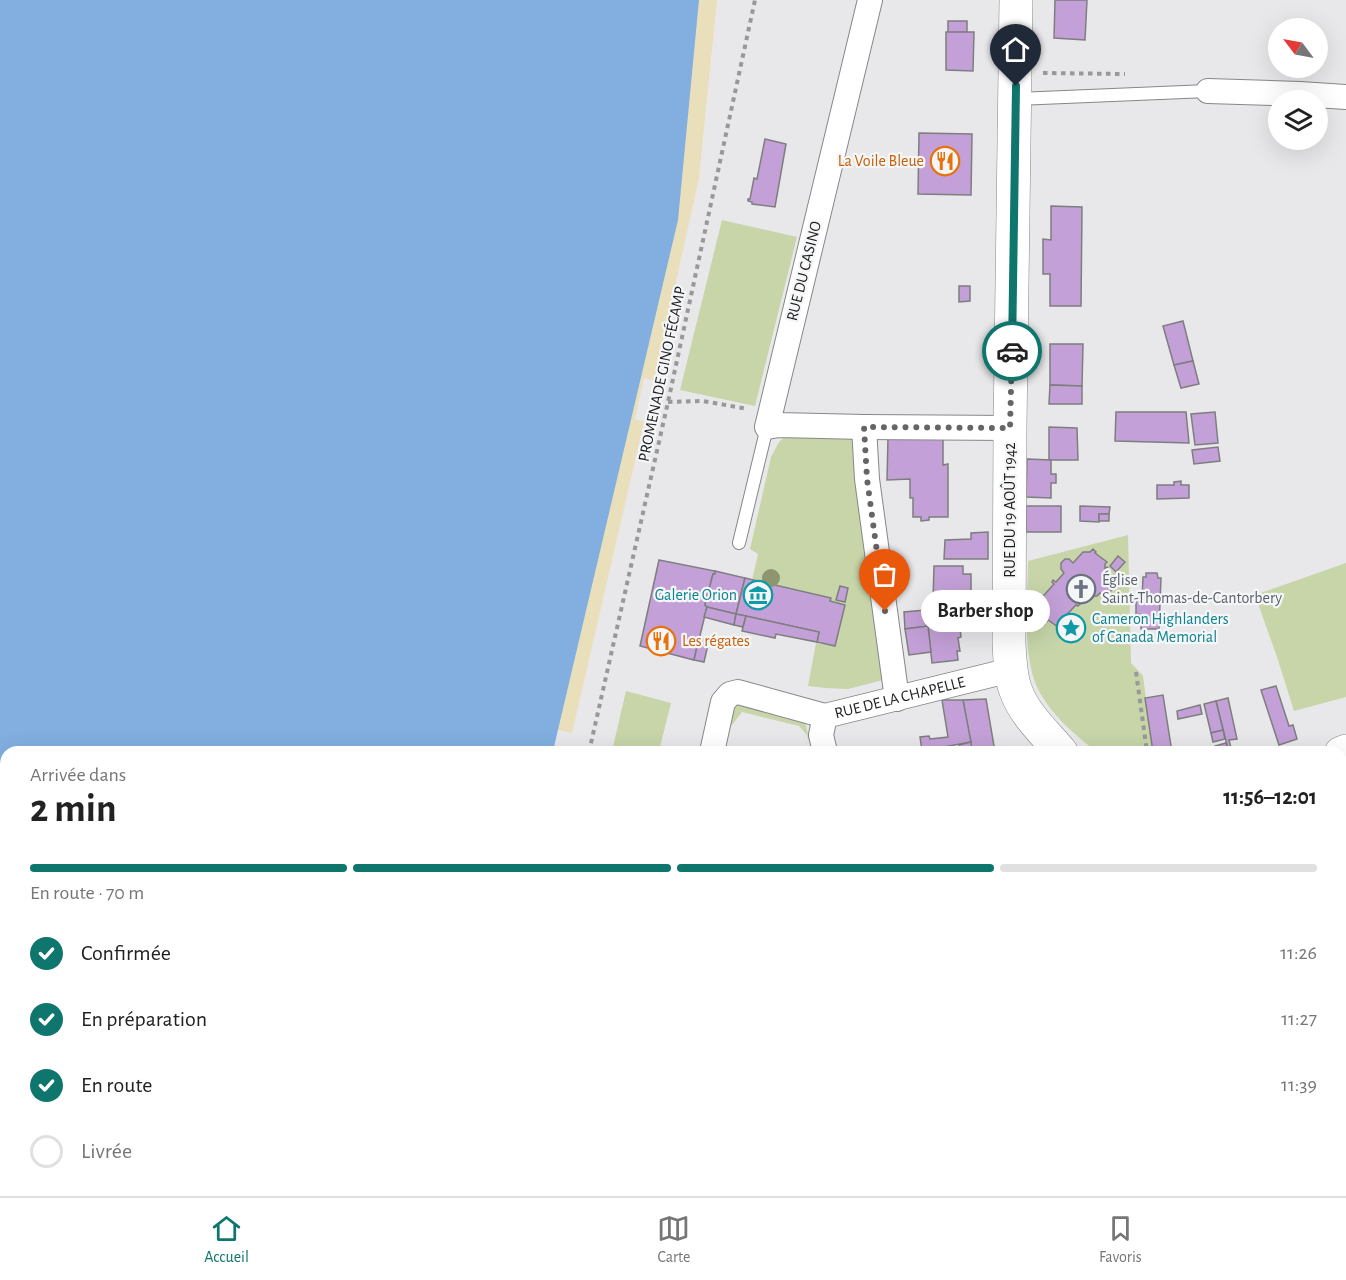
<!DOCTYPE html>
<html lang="fr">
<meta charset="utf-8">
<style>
body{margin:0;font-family:"Alegreya Sans",sans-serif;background:#f2f2f2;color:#222;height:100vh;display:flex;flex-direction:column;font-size:22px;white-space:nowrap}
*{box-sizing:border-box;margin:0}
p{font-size:20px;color:#767676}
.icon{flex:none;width:33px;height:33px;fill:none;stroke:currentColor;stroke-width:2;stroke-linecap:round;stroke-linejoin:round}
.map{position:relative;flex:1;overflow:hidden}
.drawer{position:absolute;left:0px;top:746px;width:1347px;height:452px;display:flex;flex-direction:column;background:#fff;border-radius:18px 18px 0 0;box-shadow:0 6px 24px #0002}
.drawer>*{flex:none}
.needle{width:39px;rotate:302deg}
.fabs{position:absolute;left:1268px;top:18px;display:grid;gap:12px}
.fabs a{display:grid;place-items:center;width:60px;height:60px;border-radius:50%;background:#fff;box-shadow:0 6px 24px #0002;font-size:30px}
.pin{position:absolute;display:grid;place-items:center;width:51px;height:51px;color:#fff;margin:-62px -26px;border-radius:50% 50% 50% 0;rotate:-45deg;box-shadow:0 0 6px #0007}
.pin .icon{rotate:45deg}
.courier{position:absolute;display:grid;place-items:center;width:60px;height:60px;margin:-30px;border:4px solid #0f766e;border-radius:50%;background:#fff;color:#222;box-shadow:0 2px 8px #0007}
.bubble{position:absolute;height:42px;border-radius:21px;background:#fff;box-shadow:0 6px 24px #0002;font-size:20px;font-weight:700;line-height:42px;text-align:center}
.head em{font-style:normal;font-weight:700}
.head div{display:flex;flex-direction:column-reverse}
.head{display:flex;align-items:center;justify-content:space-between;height:102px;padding:0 30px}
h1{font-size:39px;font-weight:700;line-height:45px}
.bar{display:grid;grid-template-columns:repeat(4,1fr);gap:9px 6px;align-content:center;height:72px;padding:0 30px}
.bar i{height:8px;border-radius:4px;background:#e0e0e0}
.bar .on{background:#0f766e}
.bar p{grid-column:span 4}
ol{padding:0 30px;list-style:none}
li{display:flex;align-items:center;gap:18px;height:66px}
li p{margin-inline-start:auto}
li .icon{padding:6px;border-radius:50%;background:#0f766e;color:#fff;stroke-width:4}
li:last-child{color:#767676}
li i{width:33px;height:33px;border:3px solid #e0e0e0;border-radius:50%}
.tab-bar{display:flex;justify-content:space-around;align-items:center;height:84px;border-top:2px solid #e0e0e0;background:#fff;font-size:16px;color:#767676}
.tab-bar a{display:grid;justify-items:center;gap:3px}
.tab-bar .on{color:#0f766e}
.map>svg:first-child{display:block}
.green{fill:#c7d5a9}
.sand{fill:#e9dfba}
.water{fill:#82afe0}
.building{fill:#c3a0d7;stroke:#7e7e7f;stroke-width:1.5}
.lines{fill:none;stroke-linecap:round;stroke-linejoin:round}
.service-casing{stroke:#878788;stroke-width:14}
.minor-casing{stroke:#878788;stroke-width:26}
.secondary-casing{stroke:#878788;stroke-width:34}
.path{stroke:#989899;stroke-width:4;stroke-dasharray:4.5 4.5;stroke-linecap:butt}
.service{stroke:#fff;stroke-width:12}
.minor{stroke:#fff;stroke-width:24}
.secondary{stroke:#fff;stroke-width:33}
.tree{fill:#8d966f}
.done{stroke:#656566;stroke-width:6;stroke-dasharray:0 10.8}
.route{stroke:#0f766e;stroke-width:8}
.labels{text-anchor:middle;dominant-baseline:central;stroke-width:4.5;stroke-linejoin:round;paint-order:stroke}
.food-label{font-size:16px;fill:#c56008;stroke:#f5f6f7;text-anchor:end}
.street-label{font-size:16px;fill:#1f1f1f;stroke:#f5f6f7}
.worship-label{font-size:16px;fill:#5b616d;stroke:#f5f6f7;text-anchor:start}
.culture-label{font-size:16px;fill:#0d838f;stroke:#f5f6f7;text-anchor:end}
</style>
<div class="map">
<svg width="1346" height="1196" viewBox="0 0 1346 1196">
<rect width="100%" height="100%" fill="#e8e8ea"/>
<g class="green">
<polygon points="722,220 797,237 755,406 680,390"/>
<polygon points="787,435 850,437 853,442 883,680 848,689 826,688 808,686 816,643 835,646 845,605 830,601 830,598 752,580 758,554 750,549 771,457 779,442"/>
<path d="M1128,535L1131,663L1143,676L1153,751L1098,752L1093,749C1073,733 1053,716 1040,693C1021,659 1028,599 1028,561Z"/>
<polygon points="1346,563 1346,697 1294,711 1277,657 1255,595"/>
<polygon points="626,691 671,703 659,751 612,751"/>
<polygon points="742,701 797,716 806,725 809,740 808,740 807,735 799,726 742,712 732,725 727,724 730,709"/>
<polygon points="1346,835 1346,880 1341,882 1341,837"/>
</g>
<polygon class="sand" points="629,0 717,0 699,178 654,381 644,378 635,419 644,422 572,733 550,728 476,752"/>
<polygon class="water" points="0,0 699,0 678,220 553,751 6,752 6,1191 450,1191 449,1196 0,1196"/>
<g class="building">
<polygon points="1055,0 1087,0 1085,40 1054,38"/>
<polygon points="948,21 967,21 967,32 948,33"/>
<polygon points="946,32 974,32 973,71 946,70"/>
<polygon points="919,133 972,134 971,195 918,194"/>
<polygon points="765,139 786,144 775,207 752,204 752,202 748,201 748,199 750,199 754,178 757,179"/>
<polygon points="1051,206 1082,207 1081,306 1050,306 1050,274 1043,274 1043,239 1051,240"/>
<polygon points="959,286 970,286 970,301 959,302"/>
<polygon points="1183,321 1193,361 1174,365 1163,326"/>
<polygon points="1050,344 1083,344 1082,386 1050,385"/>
<polygon points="1193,361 1199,384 1181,388 1174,365"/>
<polygon points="1050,385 1082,386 1082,404 1049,404"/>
<polygon points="1116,412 1186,412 1189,443 1115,441"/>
<polygon points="1215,412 1218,443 1195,445 1191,414"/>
<polygon points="1049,427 1077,428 1078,460 1049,460"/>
<polygon points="888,437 943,438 943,465 948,464 948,517 929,517 929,520 921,521 921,517 913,517 913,498 910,498 910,479 887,480"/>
<polygon points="1218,447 1220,461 1194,464 1192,450"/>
<polygon points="1027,459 1051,460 1051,474 1056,474 1056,483 1051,483 1051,498 1026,497"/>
<polygon points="1181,481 1181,485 1189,485 1189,498 1157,499 1157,485 1174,485 1174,482"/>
<rect x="1026" y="506" width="35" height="26"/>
<polygon points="1080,506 1110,507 1109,514 1099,514 1099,522 1080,521"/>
<rect x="1099" y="514" width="10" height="7"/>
<polygon points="988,532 988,559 944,559 945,540 971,539 971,533"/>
<polygon points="1093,549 1096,552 1095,553 1107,562 1105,564 1105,569 1107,567 1109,569 1107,571 1116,579 1118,577 1121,581 1120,582 1121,583 1119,585 1117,584 1109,593 1111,594 1109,596 1104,596 1100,593 1097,596 1091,596 1087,593 1078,602 1080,604 1078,606 1076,605 1059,623 1060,625 1058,627 1048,620 1044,625 1036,619 1042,613 1034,607 1035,605 1033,603 1035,601 1037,603 1054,584 1052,582 1053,580 1056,582 1064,573 1061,569 1061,563 1065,559 1069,559 1073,563 1083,552 1090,552"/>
<polygon points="1118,556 1125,562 1116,572 1110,566"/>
<polygon points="659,560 715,571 715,574 713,574 705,605 707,607 694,660 640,646"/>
<polygon points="934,566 963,566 963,574 971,574 971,600 933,600"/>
<polygon points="715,571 745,578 736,614 707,607 705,605 713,574 715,574"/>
<polygon points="1146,573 1157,573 1158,578 1161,578 1159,629 1141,629 1142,615 1136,614 1136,599 1142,599 1143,577 1146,577"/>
<polygon points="745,578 831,598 830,601 845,605 835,646 817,642 819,632 736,614"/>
<polygon points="840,586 848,588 845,602 836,600"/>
<polygon points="707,607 736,614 734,625 704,617"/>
<polygon points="958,607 961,637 958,638 960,651 957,651 958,660 932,663 928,626 905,629 904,612"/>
<polygon points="736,614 746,616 743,627 734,625"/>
<polygon points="746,616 819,632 817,642 776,634 775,638 742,631"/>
<polygon points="928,626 931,652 909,655 905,629"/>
<polygon points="699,638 709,640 704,662 694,660"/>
<polygon points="1276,686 1289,726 1293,725 1297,739 1279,745 1261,690"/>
<polygon points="1163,695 1172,752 1153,752 1145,698"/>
<polygon points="1228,698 1237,739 1229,740 1231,748 1228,749 1216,701"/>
<polygon points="986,699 995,752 972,752 963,700"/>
<polygon points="942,700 963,700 971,742 922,751 920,737 929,736 930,739 948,737"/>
<polygon points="1216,701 1223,730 1211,733 1204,704"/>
<polygon points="1200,705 1202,714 1178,719 1177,711"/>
<polygon points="1223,730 1225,739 1213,742 1211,733"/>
<polygon points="971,742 972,752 960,752 959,745"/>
<polygon points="1226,743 1228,749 1216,751 1215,746"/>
<polygon points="1341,944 1343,944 1346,950 1346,960 1341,962"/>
<polygon points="587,1191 609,1191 606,1195 608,1196 594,1196"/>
<polygon points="609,1191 618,1191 614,1196 608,1196 606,1195"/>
<polygon points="771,1191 814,1191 808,1196 774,1196"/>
</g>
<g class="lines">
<g class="service-casing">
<g id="service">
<polyline points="1017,99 1208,91"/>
<polyline points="739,543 767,427"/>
<polyline points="1341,898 1346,895"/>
</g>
</g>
<g class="minor-casing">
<g id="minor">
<polyline points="870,0 767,427 779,425 864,427 1010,428"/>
<polyline points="1208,91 1300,94 1346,97"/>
<polyline points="864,427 867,479 897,699"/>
<polyline points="712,752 723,702 730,694 738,692 825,716"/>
<path id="s1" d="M825,752L821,735L825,716L1011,670"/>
<polyline points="1341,1072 1346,1071"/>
<polyline points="896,1191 904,1196"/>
<polyline points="1202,1191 1204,1196"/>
<polyline points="1275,1191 1275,1196"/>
<polyline points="1011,1196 1020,1191"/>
</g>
</g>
<g class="secondary-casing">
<g id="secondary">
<path d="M1016,0L1010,428L1009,643C1010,659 1010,676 1016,691C1024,714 1045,733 1061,752"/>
<polyline points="1341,753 1346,751"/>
</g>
</g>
<g class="path">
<polyline points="1043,73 1125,74"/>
<polyline points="668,402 703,401 748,409"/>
<polyline points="1136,672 1147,752"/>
<polyline points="589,752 668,402 755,0"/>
<polyline points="480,1196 482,1191"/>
</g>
<use href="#service" class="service"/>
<use href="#minor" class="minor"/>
<use href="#secondary" class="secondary"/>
</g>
<circle class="tree" cx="771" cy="578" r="9"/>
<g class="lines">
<polyline class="done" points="885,611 867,479 864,427 1010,428 1012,351"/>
<polyline class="route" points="1012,351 1016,86"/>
</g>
<defs>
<g id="restaurant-ring" transform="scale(1.5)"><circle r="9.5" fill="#f5f6f7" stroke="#e8710a" stroke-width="1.5"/><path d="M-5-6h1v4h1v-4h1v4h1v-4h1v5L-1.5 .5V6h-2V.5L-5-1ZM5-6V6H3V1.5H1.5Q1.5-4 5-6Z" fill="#e8710a"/></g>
<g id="church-ring" transform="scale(1.5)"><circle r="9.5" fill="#f5f6f7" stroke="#6b7280" stroke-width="1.5"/><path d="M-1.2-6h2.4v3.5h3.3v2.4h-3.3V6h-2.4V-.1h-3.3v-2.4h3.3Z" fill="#6b7280"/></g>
<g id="museum-ring" transform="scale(1.5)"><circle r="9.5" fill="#f5f6f7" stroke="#0f9aa8" stroke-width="1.5"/><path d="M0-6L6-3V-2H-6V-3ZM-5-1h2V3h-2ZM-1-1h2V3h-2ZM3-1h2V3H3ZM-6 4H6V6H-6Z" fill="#0f9aa8"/></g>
<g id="sight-ring" transform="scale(1.5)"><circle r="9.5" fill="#f5f6f7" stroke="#0f9aa8" stroke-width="1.5"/><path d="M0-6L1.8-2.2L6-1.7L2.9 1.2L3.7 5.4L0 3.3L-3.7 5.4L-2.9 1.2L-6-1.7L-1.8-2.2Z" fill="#0f9aa8"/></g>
</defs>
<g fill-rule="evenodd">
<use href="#restaurant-ring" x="945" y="161"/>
<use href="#church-ring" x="1081" y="589"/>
<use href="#museum-ring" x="758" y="595"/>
<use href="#sight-ring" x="1071" y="628"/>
<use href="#restaurant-ring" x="661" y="641"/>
</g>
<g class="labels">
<g class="food-label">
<text x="924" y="161">La Voile Bleue</text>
<text x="682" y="641" text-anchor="start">Les régates</text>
</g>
<g class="street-label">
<text transform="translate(804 271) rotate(-76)">RUE DU CASINO</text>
<text transform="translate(662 374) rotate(-78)">PROMENADE GINO FÉCAMP</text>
<text transform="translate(1010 510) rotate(-90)">RUE DU 19 AOÛT 1942</text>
<text stroke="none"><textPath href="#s1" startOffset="114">RUE DE LA CHAPELLE</textPath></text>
</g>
<g class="worship-label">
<text x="1102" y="580">Église<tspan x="1102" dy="18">Saint-Thomas-de-Cantorbery</tspan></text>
</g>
<g class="culture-label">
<text x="737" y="595">Galerie Orion</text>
<text x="1092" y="619" text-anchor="start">Cameron Highlanders<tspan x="1092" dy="18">of Canada Memorial</tspan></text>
</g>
</g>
</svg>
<div class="fabs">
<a><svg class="needle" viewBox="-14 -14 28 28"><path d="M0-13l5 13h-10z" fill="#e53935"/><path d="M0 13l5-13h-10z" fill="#767676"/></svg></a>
<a><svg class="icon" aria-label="layers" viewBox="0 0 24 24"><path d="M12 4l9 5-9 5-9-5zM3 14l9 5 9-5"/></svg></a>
</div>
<div class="pin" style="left:885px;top:611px;background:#ea580c"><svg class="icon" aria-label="bag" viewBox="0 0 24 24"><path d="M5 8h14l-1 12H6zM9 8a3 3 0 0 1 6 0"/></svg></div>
<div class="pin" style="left:1016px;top:86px;background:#1f2937"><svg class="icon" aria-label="home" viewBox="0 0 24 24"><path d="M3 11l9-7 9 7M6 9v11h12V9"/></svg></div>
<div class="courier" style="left:1012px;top:351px"><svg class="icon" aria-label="car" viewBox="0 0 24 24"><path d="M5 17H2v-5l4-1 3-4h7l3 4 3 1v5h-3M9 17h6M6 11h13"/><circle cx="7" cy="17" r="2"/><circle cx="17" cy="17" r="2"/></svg></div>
<div class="bubble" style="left:921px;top:590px;width:129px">Barber shop</div>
<section class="drawer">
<div class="head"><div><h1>2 min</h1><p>Arrivée dans</p></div><em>11:56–12:01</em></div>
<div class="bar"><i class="on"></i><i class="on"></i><i class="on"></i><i></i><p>En route · 70 m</p></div>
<ol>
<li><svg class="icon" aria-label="check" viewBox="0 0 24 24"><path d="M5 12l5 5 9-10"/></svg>Confirmée<p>11:26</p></li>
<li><svg class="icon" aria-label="check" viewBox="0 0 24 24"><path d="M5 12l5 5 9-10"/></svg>En préparation<p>11:27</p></li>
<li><svg class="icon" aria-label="check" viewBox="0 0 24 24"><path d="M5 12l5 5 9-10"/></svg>En route<p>11:39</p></li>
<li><i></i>Livrée</li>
</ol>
</section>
</div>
<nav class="tab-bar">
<a class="on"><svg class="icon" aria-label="home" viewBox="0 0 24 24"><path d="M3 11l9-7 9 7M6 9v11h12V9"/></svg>Accueil</a>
<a><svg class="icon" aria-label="map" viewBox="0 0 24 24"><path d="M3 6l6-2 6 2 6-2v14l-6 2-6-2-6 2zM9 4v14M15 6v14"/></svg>Carte</a>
<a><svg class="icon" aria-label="saved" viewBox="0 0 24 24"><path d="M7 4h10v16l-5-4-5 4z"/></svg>Favoris</a>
</nav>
